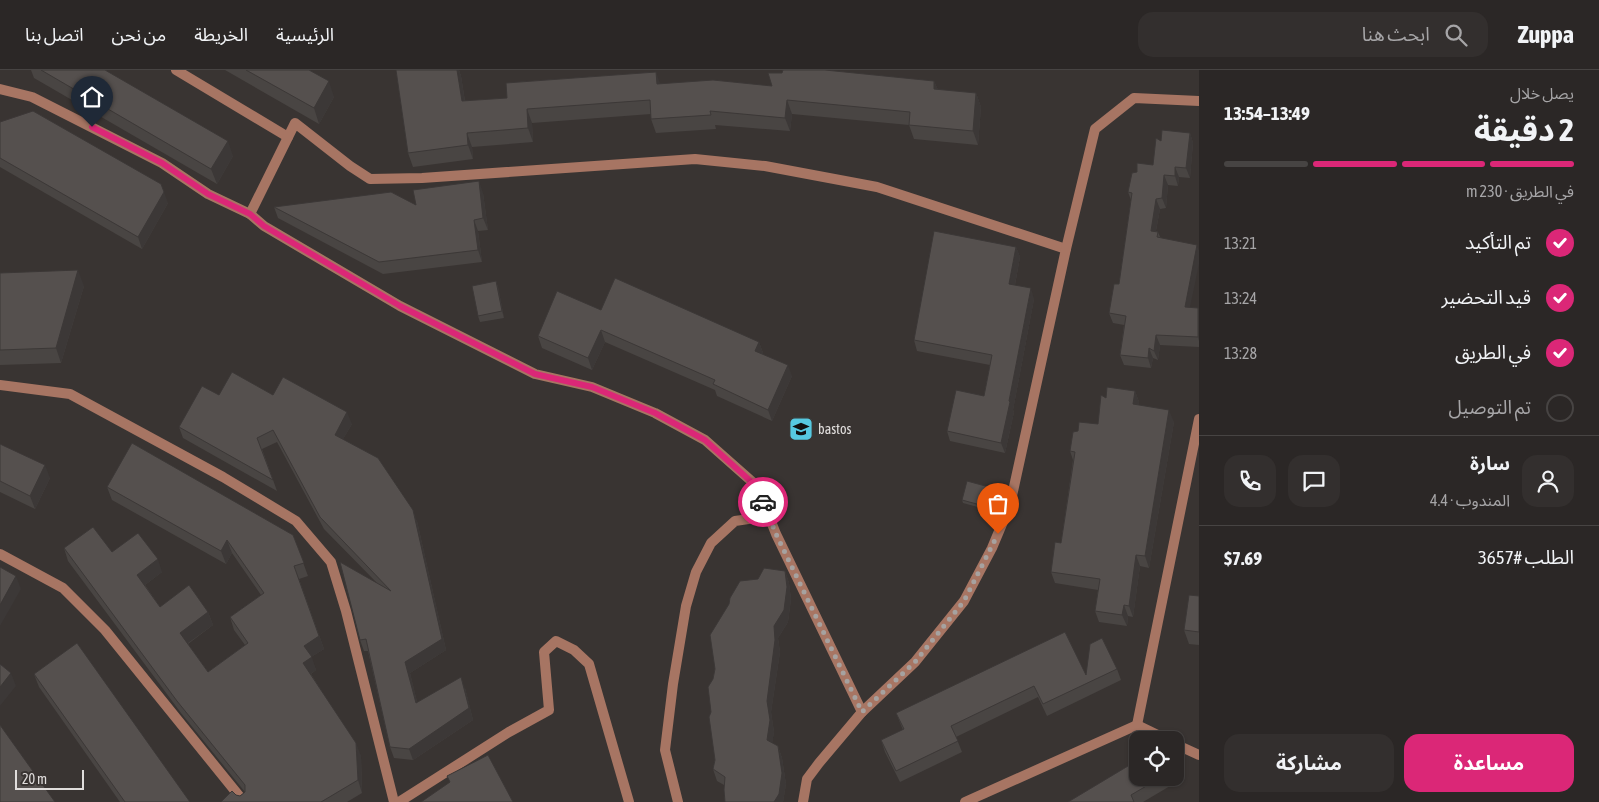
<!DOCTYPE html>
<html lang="ar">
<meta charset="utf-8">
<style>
body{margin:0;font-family:"Asap Condensed","Noto Sans Arabic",sans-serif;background:#332f2e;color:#f1f3f6;direction:rtl;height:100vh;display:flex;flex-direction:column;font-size:19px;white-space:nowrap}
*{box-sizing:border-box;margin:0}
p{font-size:16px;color:#a6a5a7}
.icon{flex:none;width:28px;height:28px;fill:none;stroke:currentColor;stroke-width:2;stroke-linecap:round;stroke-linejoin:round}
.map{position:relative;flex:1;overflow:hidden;direction:ltr}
.sheet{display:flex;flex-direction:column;background:#2b2726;width:400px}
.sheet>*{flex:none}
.controls{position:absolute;left:1129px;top:661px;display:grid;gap:10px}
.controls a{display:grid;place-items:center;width:55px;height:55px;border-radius:10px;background:#2b2726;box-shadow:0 1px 4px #0004,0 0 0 1px #474443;font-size:25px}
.scale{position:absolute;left:15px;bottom:12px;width:69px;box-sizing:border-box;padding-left:5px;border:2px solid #e0dddc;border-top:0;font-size:14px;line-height:18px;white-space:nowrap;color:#e0dddc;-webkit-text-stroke:4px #393432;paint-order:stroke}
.pin{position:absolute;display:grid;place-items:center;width:42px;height:42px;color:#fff;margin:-51px -21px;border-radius:50% 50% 50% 0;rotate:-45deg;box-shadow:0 0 5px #0007}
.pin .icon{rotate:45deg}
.courier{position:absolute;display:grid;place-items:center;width:50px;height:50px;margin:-25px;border:4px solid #db2777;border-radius:50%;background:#fff;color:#222;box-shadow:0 1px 6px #0007}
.overview em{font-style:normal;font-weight:700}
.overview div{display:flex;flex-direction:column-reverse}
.overview{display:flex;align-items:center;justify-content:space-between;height:85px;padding:0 25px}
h1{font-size:32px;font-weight:700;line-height:38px}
.bar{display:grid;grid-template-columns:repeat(4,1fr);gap:8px 5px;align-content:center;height:60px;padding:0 25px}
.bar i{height:6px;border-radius:4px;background:#474443}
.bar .active{background:#db2777}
.bar p{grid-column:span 4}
.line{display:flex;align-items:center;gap:12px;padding:0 25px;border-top:1px solid #474443}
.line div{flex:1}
.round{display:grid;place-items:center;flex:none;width:52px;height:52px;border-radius:15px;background:#332f2e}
ol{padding:0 25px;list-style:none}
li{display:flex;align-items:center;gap:15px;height:55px}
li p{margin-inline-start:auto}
li .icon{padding:5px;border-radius:50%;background:#db2777;color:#fff;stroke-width:4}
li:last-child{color:#a6a5a7}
li i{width:28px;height:28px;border:2px solid #474443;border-radius:50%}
.action{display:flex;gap:10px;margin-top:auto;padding:10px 25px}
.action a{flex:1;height:58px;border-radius:15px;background:#db2777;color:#fff;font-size:20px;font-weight:700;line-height:58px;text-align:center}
.action a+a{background:#332f2e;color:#f1f3f6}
header{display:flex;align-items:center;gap:30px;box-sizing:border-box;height:70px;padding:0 25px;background:#2b2726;border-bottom:1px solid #474443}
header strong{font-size:24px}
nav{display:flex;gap:28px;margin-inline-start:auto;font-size:18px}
.search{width:350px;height:45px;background:#332f2e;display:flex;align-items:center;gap:12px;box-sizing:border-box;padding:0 18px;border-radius:15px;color:#a6a5a7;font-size:19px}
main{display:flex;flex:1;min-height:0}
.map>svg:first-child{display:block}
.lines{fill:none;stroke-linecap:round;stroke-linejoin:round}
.street{stroke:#a77563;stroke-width:10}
.wall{fill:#494543}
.shaded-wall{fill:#3c3837}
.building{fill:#55504e;stroke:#3c3837}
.done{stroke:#a6a2a0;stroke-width:5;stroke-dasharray:0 9}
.route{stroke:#db2777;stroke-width:6}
.labels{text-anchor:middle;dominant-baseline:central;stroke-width:4.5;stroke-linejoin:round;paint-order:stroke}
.poi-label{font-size:14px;fill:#e0dddc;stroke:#393432;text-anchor:start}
</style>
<header>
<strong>Zuppa</strong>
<div class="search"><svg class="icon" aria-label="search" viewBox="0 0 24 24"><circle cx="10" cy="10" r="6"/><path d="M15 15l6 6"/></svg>ابحث هنا</div>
<nav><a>الرئيسية</a><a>الخريطة</a><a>من نحن</a><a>اتصل بنا</a></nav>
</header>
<main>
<section class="sheet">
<div class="overview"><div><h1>2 دقيقة</h1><p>يصل خلال</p></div><em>13:49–13:54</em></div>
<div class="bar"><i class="active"></i><i class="active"></i><i class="active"></i><i></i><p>في الطريق · 230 m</p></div>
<ol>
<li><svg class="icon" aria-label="check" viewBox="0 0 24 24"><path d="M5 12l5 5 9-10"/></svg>تم التأكيد<p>13:21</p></li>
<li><svg class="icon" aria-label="check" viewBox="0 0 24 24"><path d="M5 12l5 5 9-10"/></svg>قيد التحضير<p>13:24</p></li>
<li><svg class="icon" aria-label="check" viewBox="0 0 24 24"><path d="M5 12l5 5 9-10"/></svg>في الطريق<p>13:28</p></li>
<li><i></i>تم التوصيل</li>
</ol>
<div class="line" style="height:90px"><a class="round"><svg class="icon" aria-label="person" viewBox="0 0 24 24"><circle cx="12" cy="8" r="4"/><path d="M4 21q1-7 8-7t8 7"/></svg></a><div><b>سارة</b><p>المندوب · 4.4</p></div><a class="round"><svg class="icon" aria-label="chat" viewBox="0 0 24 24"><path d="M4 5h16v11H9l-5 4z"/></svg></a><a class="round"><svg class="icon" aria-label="phone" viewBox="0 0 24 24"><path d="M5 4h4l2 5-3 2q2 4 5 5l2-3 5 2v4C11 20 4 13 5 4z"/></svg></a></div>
<div class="line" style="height:65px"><div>الطلب #3657</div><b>$7.69</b></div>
<div class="action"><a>مساعدة</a><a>مشاركة</a></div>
</section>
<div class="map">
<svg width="1199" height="732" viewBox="0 0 1199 732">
<rect width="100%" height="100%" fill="#393432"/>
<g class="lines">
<g class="street">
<polyline points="176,0 288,67"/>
<polyline points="0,19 32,27 162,93 208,124 250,144"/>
<polyline points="0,315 70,324 223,407 296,451 331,492 346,541 394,732"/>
<polyline points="0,484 63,518 105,560 244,732"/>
<polyline points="862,642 776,464 757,416 705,370 655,343 592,317 535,304 400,236 264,156 250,144 295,53 350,96 370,109 422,108 695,89 765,96 877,117 1066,179"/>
<polyline points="1137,655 1199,349"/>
<polyline points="1175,674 1199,685"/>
<polyline points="399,732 509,662 549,640 544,582 556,571 574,580 589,594 629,732"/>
<polyline points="678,732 665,680 673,614 686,536 696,502 711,473 735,451 769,446"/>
<polyline points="803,732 807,709 819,693 862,642 915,592 964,531 992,478 1010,435 1066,179 1095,59 1134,28 1199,31"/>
<polyline points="965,732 1137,655 1168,670"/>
</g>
</g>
<g class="wall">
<polygon points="31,0 105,0 233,86 217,114 34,8"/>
<polygon points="225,0 309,0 334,27 319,54"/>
<polygon points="396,0 459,0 461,6 465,31 507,28 660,14 772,16 934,11 938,20 976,23 981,37 978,75 914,69 909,55 792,44 790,61 715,55 716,59 656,63 651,49 651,44 532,53 533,72 472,77 473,89 413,97 408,83"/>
<polygon points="0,52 168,133 142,179 0,97"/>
<polygon points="1190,63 1193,73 1190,108 1179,107 1178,116 1168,115 1166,138 1160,139 1156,161 1158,162 1190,237 1199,239 1199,277 1160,275 1158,290 1153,288 1151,298 1124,295 1120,285 1124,255 1113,253 1109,243 1119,214 1131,130 1128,122 1137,102 1153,95 1161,71"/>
<polygon points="483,123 488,160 478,161 482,192 383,204 278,148 274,137 416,135"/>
<polygon points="1016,177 1020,187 1015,215 1034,229 1013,340 1014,342 1005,383 950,371 947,361 984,326 990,295 917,281 914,270"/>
<polygon points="0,203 84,216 61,293 0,295"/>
<polygon points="496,211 498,217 504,248 480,252 478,246"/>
<polygon points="601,240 759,272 763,283 763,284 792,306 772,351 717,326 715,320 605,272 592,300 542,278 538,266"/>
<polygon points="1135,321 1139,332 1138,335 1174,352 1149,498 1140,496 1133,547 1128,546 1127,556 1099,552 1095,541 1098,520 1055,513 1051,502 1061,473 1073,390 1070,381 1078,361 1098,354 1106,328"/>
<polygon points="219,325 273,325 352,354 343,369 417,451 446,580 410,603 417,632 465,618 473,650 413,690 394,688 390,677 368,581 364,581 360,570 377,513 324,459 277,372 262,379 277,421 183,368 179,357"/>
<polygon points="0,374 50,408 35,439 0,422"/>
<polygon points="107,417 293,465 308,506 299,509 324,579 311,587 316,600 311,604 361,686 362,723 347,732 221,732 236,725 240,726 245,722 181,643 68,491 64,478 112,482 162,502 145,515 160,537 208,542 213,555 188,574 208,602 245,575 234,560 230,547 261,525 232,483 226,494 112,430"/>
<polygon points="989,417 990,420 985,439 963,433 962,430"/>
<polygon points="785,501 789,513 791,529 788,552 778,568 780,582 771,642 774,662 772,673 778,676 782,688 786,714 783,732 725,732 724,715 717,711 713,699 715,690 711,642 713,609 715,599 758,509"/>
<polygon points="1199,526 1199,575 1189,574 1184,560"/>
<polygon points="1117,599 1121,610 1047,646 1038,627 956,667 962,682 900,712 885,682 881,670 903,660 896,643"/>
<polygon points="34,604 190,732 120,732 39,617"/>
<polygon points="1138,708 1167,708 1170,716 1143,732 1068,732"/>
</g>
<g class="shaded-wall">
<polygon points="457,0 459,0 461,6 467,45 462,31"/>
<polygon points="656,2 661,16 657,14"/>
<polygon points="329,11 334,27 319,54 314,38"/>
<polygon points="934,11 940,24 934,19"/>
<polygon points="976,23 981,37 978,75 973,61"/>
<polygon points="787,30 792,44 790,61 785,48"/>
<polygon points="527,39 532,53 533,72 528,58"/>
<polygon points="467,63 472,77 473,89 468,75"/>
<polygon points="1190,63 1193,73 1190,108 1186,98"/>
<polygon points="228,71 233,86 217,114 211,99"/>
<polygon points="1175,97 1179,107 1178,116 1175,106"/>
<polygon points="1164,105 1168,115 1166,138 1162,128"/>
<polygon points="479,111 483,123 488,160 483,148"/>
<polygon points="164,122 168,133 142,179 138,167"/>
<polygon points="1156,129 1160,139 1154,171 1151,161"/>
<polygon points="474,150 478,161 482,192 478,180"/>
<polygon points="1197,175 1199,180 1199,194 1188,247 1185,237"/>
<polygon points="1016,177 1020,187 1013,225 1009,214"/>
<polygon points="78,200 84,216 61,293 56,278"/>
<polygon points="496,211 498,217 504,248 502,241"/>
<polygon points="1031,218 1034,229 1013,340 1014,342 1005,383 1001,373"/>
<polygon points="1198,238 1199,239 1199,271 1198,267"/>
<polygon points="601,260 605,272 592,300 588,288"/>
<polygon points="1156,265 1160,275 1158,290 1154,281"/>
<polygon points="759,272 763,283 759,292 755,281"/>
<polygon points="1149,278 1153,288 1151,298 1148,288"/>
<polygon points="788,295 792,306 772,351 768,340"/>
<polygon points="1135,321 1139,332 1137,346 1133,334"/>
<polygon points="1169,340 1174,352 1149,498 1145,486"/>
<polygon points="347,342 352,354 339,376 335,365"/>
<polygon points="45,395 50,408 35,439 30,426"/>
<polygon points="989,417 990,420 985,439 984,436"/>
<polygon points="413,440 417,451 446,580 410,603 420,644 416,633 405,592"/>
<polygon points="227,470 232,483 226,494 221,481"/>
<polygon points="1136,485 1140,496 1133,547 1129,536"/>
<polygon points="158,489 162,502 141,518 137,505"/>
<polygon points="785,501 789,513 791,529 788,552 778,568 780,582 771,642 774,662 771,681 767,670 767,631 774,556"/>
<polygon points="16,506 21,519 0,556 0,535"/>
<polygon points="299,509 324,579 308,589 304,576"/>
<polygon points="1124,535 1128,546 1127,556 1122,545"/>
<polygon points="208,542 213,555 184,576 180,563"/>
<polygon points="312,587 316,600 308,606 303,593"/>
<polygon points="11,603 16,616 0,636 0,617"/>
<polygon points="461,607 465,618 473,650 413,690 409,679"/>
<polygon points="356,673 361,686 362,723 358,710"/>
<polygon points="778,676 782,688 786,714 783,732 774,732"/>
</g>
<g class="building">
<polygon points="41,0 105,0 228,71 211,99"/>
<polygon points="246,0 309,0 329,11 314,38"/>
<polygon points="396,0 457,0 462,31 507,28 506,13 656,2 657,14 713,10 772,16 768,3 782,3 783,0 825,0 934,11 934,19 976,23 973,61 909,55 910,42 787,30 785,48 710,41 711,45 651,49 650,30 527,39 528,58 467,63 468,75 408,83"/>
<polygon points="33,41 161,114 164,122 138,167 0,88 0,52"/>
<polygon points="1162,60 1190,63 1186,98 1175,97 1175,106 1164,105 1162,128 1156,129 1151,161 1158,162 1157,167 1197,175 1185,237 1198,238 1198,267 1156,265 1154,281 1149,278 1148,288 1120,285 1126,246 1109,243 1114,214 1119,214 1132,123 1128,122 1132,103 1137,102 1137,93 1153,95 1156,68 1161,71"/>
<polygon points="479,111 483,148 474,150 478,180 379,192 274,137 391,122 416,135 413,120"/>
<polygon points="934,161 1016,177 1009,214 1031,218 1009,331 1010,332 1001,373 947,361 956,320 984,326 992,285 914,270"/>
<polygon points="78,200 56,278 0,280 0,203"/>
<polygon points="615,208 759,272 755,281 788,295 768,340 713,314 715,310 601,260 588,288 538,266 557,221 601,240"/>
<polygon points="496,211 502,241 478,246 472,216"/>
<polygon points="232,302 273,325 283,307 347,342 335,365 378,388 413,440 442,569 405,592 416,633 461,607 469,638 409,679 390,677 366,569 360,570 340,492 391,521 320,447 273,360 257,368 273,410 179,357 202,316 219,325"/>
<polygon points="1107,317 1135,321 1133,334 1169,340 1145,486 1136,485 1129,536 1124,535 1122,545 1095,541 1100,509 1051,502 1055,472 1061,473 1075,382 1070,381 1073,362 1078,361 1079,352 1098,354 1101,325 1106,328"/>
<polygon points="132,373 293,465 304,493 294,496 319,566 304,576 312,587 303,593 356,673 358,710 321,732 221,732 232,721 236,725 240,726 245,722 245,715 177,631 64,478 93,457 112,482 138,463 158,489 137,505 160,537 189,515 208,542 180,563 208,602 248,573 230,547 264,523 227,470 221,481 107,417"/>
<polygon points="0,374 45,395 30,426 0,411"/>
<polygon points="967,411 989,417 984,436 962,430"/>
<polygon points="0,497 16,506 0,535"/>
<polygon points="764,498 785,501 787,517 784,540 774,556 775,570 767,631 770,650 767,670 778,676 782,703 779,724 774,732 725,732 724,720 725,707 713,699 715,690 709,647 711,642 708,617 713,609 715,599 710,565 729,534 730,528 740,511 758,509"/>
<polygon points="1189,525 1199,526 1199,562 1184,560"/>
<polygon points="1065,562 1086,605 1090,574 1102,568 1117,599 1043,634 1034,616 951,656 958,671 896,701 881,670 904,659 896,643"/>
<polygon points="77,573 190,732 125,732 34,604"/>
<polygon points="0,594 11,603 0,617"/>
<polygon points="0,655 55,732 0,732"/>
<polygon points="488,685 513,732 421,732 450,712 447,706"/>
<polygon points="1138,690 1138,708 1160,708 1131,725 1134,732 1068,732"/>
</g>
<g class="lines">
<polyline class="done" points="763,432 776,464 862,642 915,592 964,531 998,464"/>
<polyline class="route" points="92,57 162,93 208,124 250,144 264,156 400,236 535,304 592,317 655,343 705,370 756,416 763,432"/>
</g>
<defs>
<g id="university-square" transform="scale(1.25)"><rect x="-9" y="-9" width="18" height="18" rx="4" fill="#56c9e1" stroke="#393432"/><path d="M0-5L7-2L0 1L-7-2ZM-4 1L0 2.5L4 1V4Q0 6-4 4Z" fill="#111"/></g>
</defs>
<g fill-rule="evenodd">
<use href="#university-square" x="801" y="359"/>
</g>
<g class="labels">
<g class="poi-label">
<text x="818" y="359">bastos</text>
</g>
</g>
</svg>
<div class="controls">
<a><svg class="icon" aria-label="locate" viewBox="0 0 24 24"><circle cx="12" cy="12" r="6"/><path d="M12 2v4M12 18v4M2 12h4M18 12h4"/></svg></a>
</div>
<div class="scale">20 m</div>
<div class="pin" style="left:998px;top:464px;background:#ea580c"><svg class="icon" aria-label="bag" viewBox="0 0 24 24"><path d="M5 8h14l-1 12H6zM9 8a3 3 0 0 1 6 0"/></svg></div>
<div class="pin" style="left:92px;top:57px;background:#1f2937"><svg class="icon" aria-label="home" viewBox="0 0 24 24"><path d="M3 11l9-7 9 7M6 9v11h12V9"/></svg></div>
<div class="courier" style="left:763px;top:432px"><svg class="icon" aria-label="car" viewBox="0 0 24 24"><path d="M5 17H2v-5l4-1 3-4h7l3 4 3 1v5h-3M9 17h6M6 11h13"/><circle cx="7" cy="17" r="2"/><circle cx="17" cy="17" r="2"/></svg></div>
</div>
</main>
